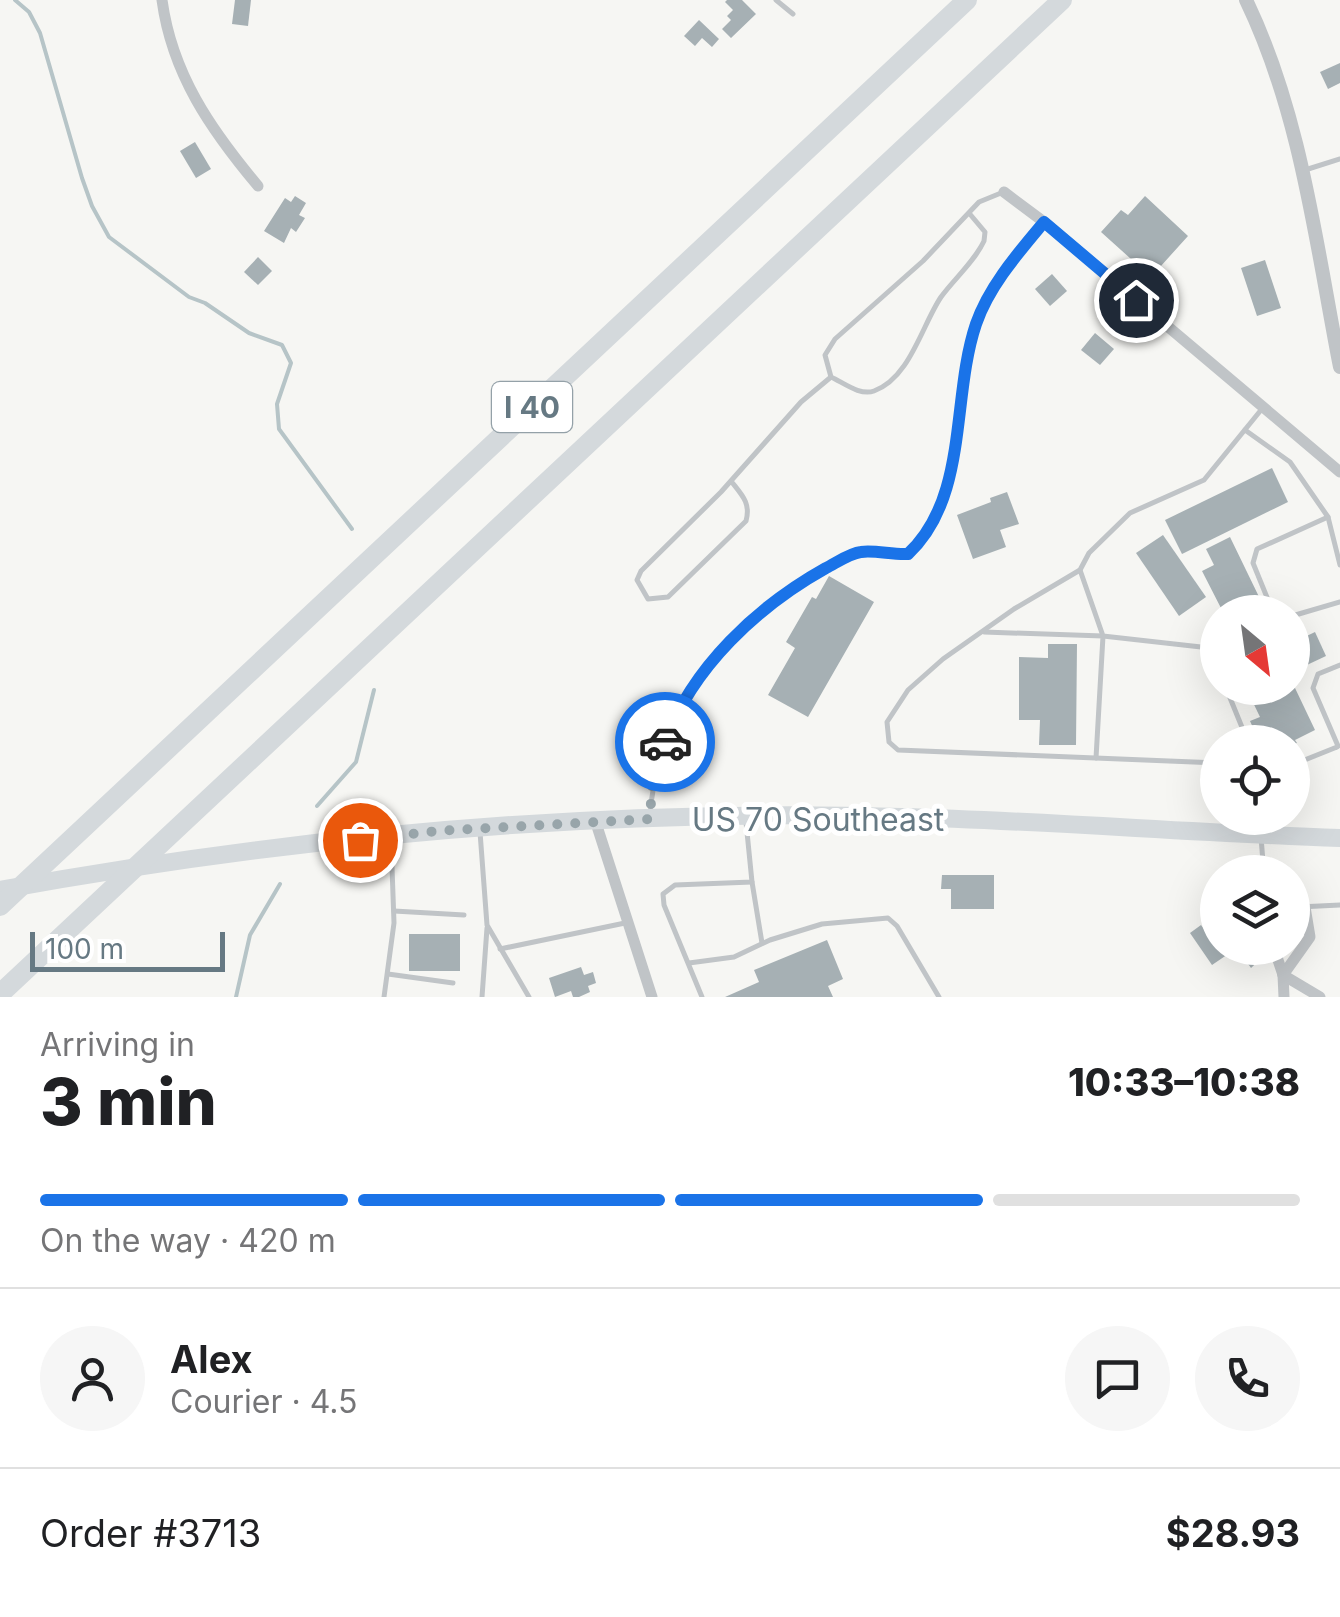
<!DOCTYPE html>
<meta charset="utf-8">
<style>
body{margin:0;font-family:Inter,sans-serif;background:#f6f6f6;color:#202124;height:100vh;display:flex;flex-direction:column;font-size:38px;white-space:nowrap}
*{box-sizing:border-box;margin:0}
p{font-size:32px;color:#757577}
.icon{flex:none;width:55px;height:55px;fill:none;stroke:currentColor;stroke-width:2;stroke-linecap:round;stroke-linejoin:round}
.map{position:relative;height:997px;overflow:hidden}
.drawer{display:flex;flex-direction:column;background:#fff;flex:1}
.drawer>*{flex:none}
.needle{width:65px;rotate:151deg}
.buttons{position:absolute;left:1200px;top:595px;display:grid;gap:20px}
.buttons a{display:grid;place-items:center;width:110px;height:110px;border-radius:50%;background:#fff;box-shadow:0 10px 40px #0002;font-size:50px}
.scale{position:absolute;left:30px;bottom:25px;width:195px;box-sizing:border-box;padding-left:10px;border:5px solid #667983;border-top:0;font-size:28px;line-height:35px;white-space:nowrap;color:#667983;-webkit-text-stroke:8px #fff;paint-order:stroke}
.pin{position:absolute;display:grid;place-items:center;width:85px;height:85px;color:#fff;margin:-42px;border:5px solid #fff;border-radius:50%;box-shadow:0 2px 10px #0007}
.courier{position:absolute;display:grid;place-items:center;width:100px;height:100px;margin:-50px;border:8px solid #1a73e8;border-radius:50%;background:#fff;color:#222;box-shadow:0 2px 12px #0007}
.headline em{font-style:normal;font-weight:800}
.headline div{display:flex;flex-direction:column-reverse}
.headline{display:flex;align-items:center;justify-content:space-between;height:170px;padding:0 40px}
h1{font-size:65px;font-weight:800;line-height:75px}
.bar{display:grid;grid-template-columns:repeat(4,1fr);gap:15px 10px;align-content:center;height:120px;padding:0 40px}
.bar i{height:12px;border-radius:8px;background:#e0e0e0}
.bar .selected{background:#1a73e8}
.bar p{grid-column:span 4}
.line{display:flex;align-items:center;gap:25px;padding:0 40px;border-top:2px solid #e0e0e0}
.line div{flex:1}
.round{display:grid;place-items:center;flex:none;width:105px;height:105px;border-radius:52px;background:#f6f6f6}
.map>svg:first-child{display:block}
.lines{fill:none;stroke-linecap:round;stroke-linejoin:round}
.stream{stroke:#b6c4c7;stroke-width:4}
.building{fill:#a6b0b4}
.service{stroke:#c0c4c7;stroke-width:5}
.minor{stroke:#c0c4c7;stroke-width:11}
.tertiary{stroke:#c0c4c7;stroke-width:14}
.primary{stroke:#d4d9dc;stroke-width:18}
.motorway{stroke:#d4d9dc;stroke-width:20}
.done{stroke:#98a5aa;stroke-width:10;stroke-dasharray:0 18}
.route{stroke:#1a73e8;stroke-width:12}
.labels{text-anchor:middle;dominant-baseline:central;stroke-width:10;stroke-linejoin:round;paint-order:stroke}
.shield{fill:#fff;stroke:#94a1a8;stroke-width:2.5}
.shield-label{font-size:30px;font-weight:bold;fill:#667983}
.street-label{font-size:32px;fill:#667983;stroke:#fff}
</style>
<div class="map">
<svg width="1340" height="997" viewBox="0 0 1340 997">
<rect width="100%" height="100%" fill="#f6f6f3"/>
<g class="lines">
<g class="stream">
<polyline points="15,0 29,12 40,33 82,178 92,206 109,237 189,297 205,303 249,333 282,345 291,363 277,404 279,429 352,529"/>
<polyline points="317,806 356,762 374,690"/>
<polyline points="236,997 250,935 280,884"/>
</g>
</g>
<g class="building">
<polygon points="235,0 251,0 248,26 232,24"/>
<polygon points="727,0 742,0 756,14 731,38 722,29 731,20 727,16 733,10 725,2"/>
<polygon points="699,20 719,39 712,47 702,38 695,46 684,36"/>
<polygon points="1340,63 1340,83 1328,89 1320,72"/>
<polygon points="195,142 211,169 196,178 180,151"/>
<polygon points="295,196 306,203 299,215 305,218 296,232 291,228 284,243 264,231 285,198 291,202"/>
<polygon points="1145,196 1188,236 1151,277 1101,232 1121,210 1128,215"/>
<polygon points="258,257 272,271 258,285 244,272"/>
<polygon points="1265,260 1281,308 1257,316 1241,268"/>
<polygon points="1052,274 1067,291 1050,306 1035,289"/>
<polygon points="1095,333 1114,349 1100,365 1081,350"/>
<polygon points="1272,468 1288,502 1182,554 1165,520"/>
<polygon points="1007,492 1019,524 1000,530 1006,547 973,559 957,515 991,502 990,498"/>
<polygon points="1163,535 1206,597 1179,616 1136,553"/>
<polygon points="1230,537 1262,603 1244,612 1223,612 1202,571 1214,565 1206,549"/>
<polygon points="829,576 874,602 808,717 768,695 795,648 786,642 812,597 816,599"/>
<polygon points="1315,632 1326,656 1292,672 1292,643"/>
<polygon points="1048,644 1077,644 1076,745 1039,745 1040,720 1019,720 1019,657 1048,658"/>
<polygon points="1246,688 1295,688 1315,730 1295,740 1297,743 1292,745 1292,742 1272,742 1268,734 1258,739 1250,721 1260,717"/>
<polygon points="942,875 994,875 994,909 951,909 951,889 941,889"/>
<polygon points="1201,925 1210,938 1218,933 1218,948 1268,948 1270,950 1251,968 1237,948 1212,965 1190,933"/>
<rect x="409" y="934" width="51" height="37"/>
<polygon points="827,940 843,979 828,986 833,997 725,997 759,982 754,970"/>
<polygon points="581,967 584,975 593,972 596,983 588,986 590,992 579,997 573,997 571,991 555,997 549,978"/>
</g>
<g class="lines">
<g class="service">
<polyline points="776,0 793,14"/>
<polyline points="1305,170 1340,159"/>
<path d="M969,213L985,232L984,241C974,262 955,278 941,297C922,325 910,378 874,391C860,396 844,383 831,377L825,355L835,339L923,261L979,202L1001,193"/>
<polyline points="1245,430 1290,462 1328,517 1340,565"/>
<path d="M731,481C742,495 751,503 746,521L668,597L648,599L637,580L641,571L721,492L801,402L831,377"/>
<polyline points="1080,570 1103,636 1210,648 1218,645"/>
<polyline points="1273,612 1253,563 1257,549 1328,517"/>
<polyline points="1292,616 1340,602"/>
<polyline points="984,632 1103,636 1096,758"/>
<polyline points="1210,648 1218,667"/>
<polyline points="1226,688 1248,742"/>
<polyline points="1338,746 1313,688 1318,674 1340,665"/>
<polyline points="1218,763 898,750 889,742 887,722 908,690 943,659 1014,609 1080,570 1089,553 1130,513 1204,480 1261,410"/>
<polyline points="1292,765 1337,747"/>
<path d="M650,815C657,716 727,623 813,575C827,567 846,553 862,552C876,550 893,555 908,554C971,494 948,395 977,321C991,285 1017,253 1042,224"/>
<polyline points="1271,831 1271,818"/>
<polyline points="480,832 487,925 529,997"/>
<polyline points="1261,837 1263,862 1268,872"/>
<polyline points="752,882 762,943"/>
<polyline points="1292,903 1299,907 1340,905"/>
<polyline points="394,911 464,915"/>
<polyline points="500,949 625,923"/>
<polyline points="689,963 734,957 770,940 822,924 888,918 897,926 939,997"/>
<polyline points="388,974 453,983"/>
<polyline points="384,997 394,923 391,839"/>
<polyline points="482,997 487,928"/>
<polyline points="702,997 664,905 663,894 675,885 752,882 746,822"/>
</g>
<g class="minor">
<path d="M162,0C172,74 211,130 258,186"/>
<polyline points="1004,192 1044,222 1340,472"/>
<polyline points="595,820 652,997"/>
<polyline points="1274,948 1283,975 1284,997"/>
<polyline points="1283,975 1310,937 1305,907"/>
<polyline points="1283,975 1320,997"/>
</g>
<path class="tertiary" d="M1246,0C1301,114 1316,244 1340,367"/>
<path class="primary" d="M0,890C296,836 601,808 902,817C1048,821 1194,833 1340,838"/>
<g class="motorway">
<polyline points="0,906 967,0"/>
<polyline points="0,994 1062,0"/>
</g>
</g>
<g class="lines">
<polyline class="done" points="360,840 437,831 650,819 652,784 665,742"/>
<path class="route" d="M665,742C692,667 758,606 826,568C836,563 850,553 861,552C875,550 893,555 908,554C969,497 951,398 976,324C989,286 1019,252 1044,222L1136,300"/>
</g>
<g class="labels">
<rect class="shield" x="492" y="382" width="80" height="50" rx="8"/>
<g class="shield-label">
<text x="532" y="407">I 40</text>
</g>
<g class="street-label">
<text x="818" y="819">US 70 Southeast</text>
</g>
</g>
</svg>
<div class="buttons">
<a><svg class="needle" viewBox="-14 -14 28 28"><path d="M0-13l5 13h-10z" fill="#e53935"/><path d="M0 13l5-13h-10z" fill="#757577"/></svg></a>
<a><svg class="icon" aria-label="locate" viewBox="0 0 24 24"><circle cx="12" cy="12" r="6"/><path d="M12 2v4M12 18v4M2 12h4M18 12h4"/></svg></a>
<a><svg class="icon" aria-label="layers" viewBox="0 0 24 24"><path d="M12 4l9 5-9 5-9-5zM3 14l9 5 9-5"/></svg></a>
</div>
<div class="scale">100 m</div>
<div class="pin" style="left:360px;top:840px;background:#ea580c"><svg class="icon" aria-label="bag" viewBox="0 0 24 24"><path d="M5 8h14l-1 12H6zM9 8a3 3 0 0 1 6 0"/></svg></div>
<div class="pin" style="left:1136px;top:300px;background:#1f2937"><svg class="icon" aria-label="home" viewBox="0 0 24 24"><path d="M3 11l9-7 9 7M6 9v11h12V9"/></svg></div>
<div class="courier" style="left:665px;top:742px"><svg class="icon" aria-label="car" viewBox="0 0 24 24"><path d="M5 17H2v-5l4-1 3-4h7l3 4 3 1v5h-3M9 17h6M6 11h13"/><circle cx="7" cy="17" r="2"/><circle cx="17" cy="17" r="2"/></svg></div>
</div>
<section class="drawer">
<div class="headline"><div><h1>3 min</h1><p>Arriving in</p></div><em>10:33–10:38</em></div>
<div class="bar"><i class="selected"></i><i class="selected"></i><i class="selected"></i><i></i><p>On the way · 420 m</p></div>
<div class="line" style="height:180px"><a class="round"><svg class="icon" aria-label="person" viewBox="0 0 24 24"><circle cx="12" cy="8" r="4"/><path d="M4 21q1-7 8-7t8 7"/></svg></a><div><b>Alex</b><p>Courier · 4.5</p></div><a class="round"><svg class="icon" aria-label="chat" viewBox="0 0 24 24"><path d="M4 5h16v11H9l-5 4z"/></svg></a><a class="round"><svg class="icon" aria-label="phone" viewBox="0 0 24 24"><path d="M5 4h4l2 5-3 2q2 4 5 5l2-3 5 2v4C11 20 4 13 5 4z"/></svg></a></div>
<div class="line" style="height:130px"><div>Order #3713</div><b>$28.93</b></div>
</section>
